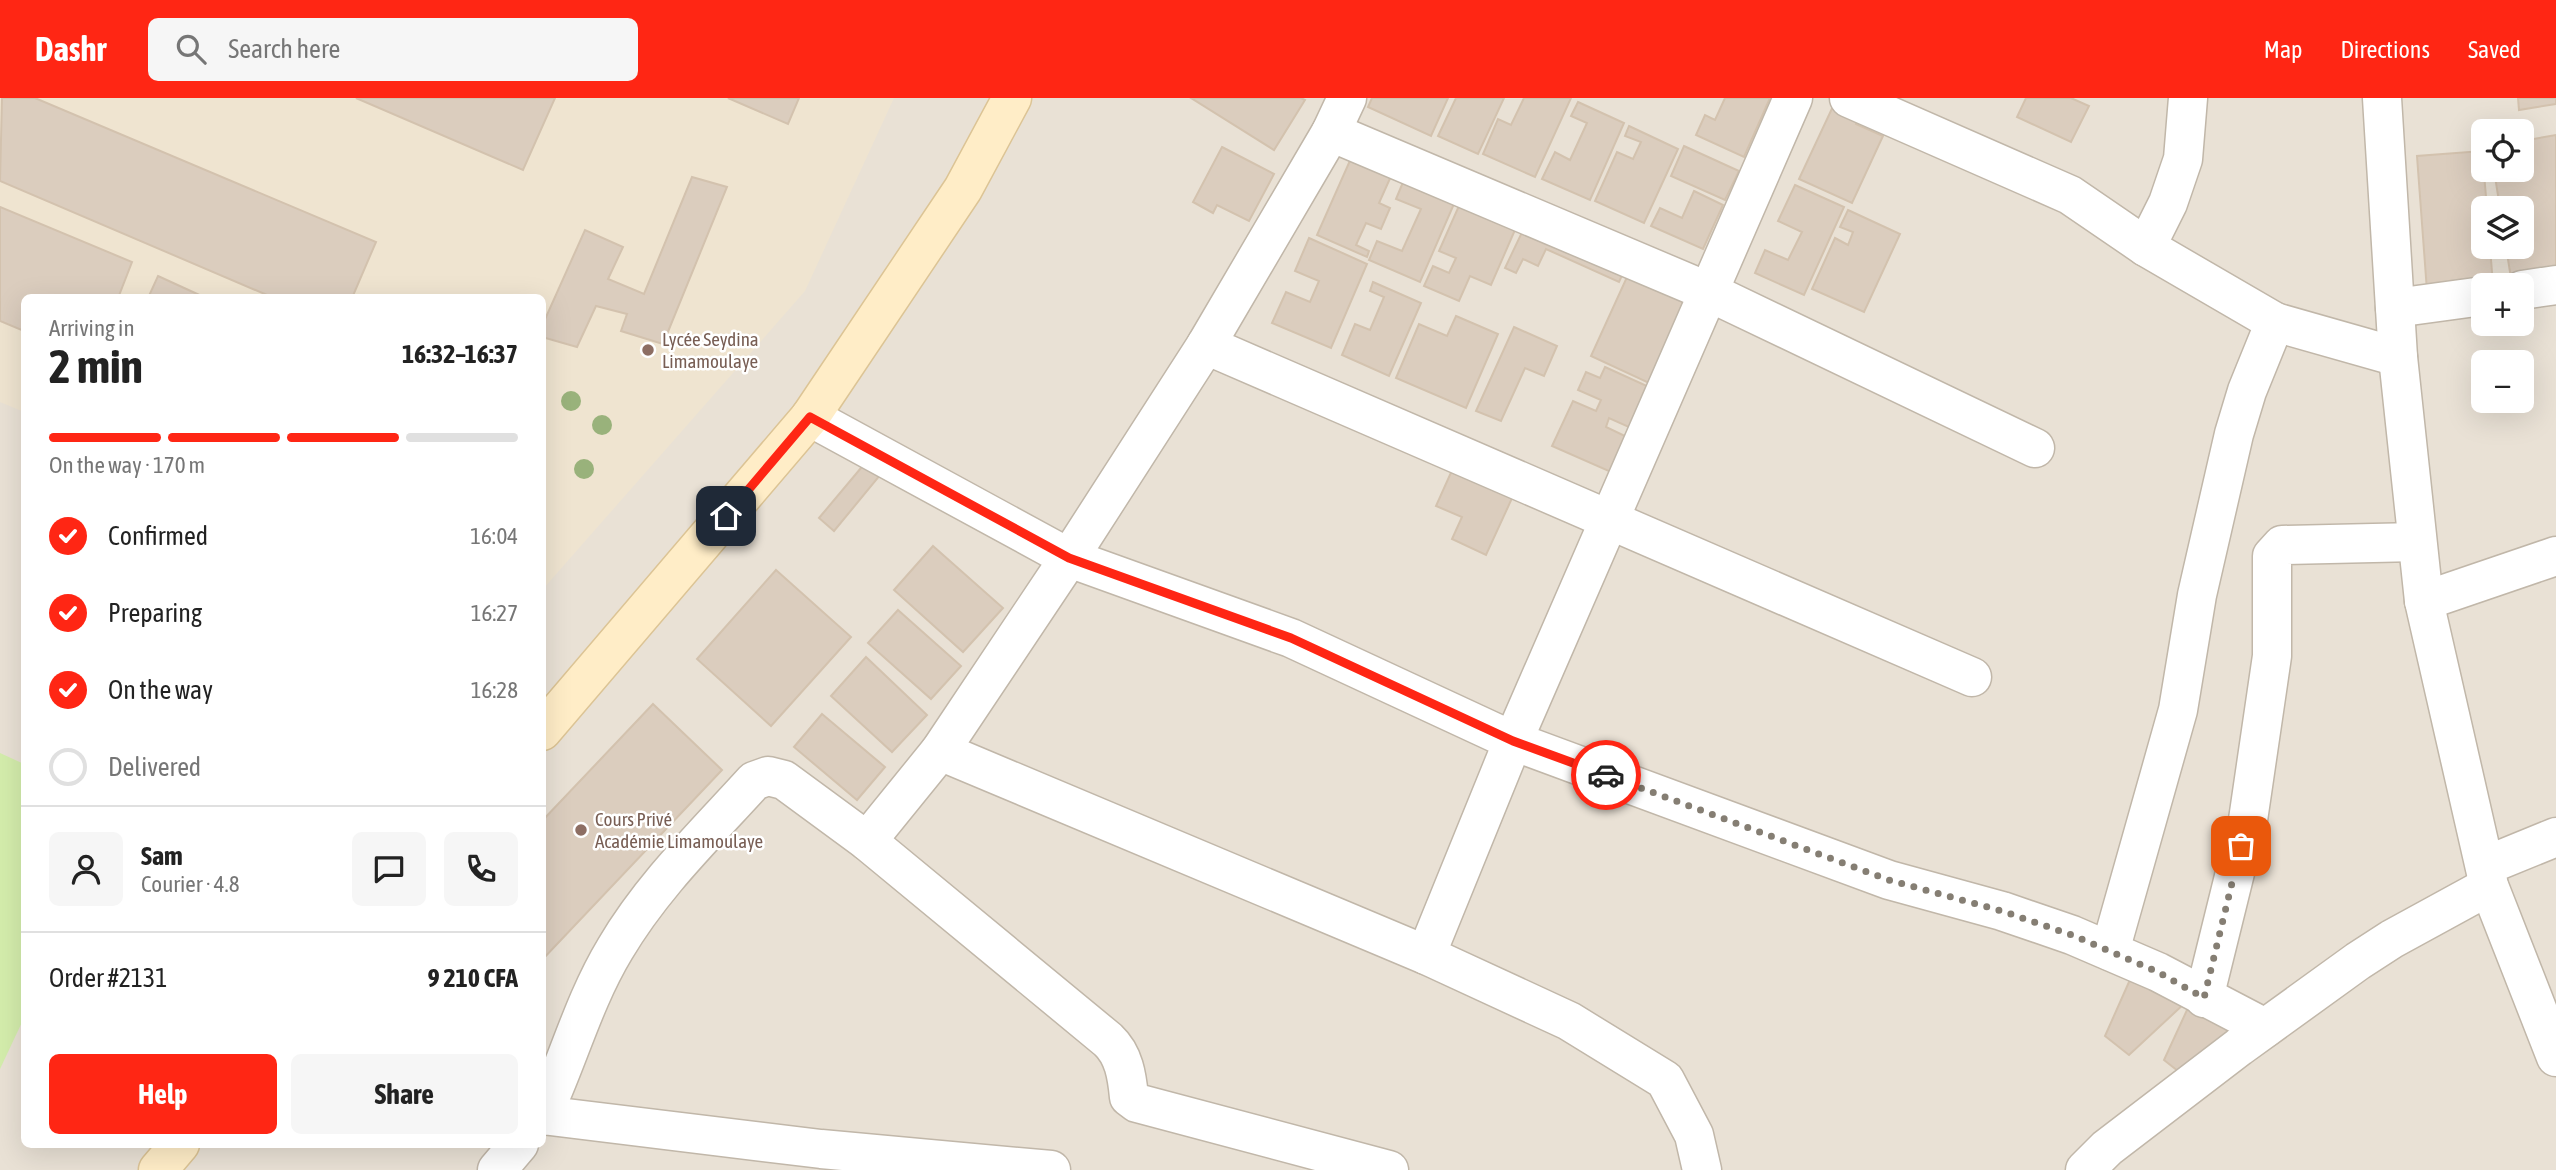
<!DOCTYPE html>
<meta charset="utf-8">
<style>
body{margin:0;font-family:"Asap Condensed",sans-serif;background:#f6f6f6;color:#222;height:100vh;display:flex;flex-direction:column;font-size:26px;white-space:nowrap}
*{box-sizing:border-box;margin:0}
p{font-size:23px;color:#767676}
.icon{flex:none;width:38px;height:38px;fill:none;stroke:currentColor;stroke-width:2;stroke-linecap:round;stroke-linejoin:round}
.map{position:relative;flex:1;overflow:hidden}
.side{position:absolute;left:21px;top:196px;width:525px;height:854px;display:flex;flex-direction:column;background:#fff;border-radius:10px;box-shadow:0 7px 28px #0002}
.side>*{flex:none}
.buttons{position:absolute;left:2471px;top:21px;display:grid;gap:14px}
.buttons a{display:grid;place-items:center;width:63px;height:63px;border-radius:10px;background:#fff;box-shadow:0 7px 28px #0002;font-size:35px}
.pin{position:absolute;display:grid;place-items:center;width:60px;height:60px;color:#fff;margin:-30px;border-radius:14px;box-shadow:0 4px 10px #0006}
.courier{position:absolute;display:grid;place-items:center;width:70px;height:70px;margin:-35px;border:5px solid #ff2614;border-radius:50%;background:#fff;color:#222;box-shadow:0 2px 9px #0007}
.head em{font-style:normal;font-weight:700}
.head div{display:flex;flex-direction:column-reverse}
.head{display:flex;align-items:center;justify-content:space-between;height:119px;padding:0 28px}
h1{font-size:46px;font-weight:700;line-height:52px}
.bar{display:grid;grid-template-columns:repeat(4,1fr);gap:10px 7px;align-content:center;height:84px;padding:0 28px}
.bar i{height:9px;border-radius:5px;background:#e0e0e0}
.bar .on{background:#ff2614}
.bar p{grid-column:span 4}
.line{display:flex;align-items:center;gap:18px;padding:0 28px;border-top:2px solid #e0e0e0}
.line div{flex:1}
.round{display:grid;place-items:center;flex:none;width:74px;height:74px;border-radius:10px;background:#f6f6f6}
ol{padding:0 28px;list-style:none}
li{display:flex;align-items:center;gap:21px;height:77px}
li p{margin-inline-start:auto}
li .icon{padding:7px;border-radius:50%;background:#ff2614;color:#fff;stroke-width:4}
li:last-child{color:#767676}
li i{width:38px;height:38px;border:4px solid #e0e0e0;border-radius:50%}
.cta{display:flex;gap:14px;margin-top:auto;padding:14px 28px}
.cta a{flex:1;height:80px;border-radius:10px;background:#ff2614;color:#fff;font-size:28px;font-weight:700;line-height:80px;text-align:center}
.cta a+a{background:#f6f6f6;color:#222}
header{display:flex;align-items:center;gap:42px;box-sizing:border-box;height:98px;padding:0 35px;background:#ff2614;color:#fff}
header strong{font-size:33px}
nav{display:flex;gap:38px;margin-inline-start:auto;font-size:24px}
.search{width:490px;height:63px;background:#f6f6f6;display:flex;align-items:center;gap:18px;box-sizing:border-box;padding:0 24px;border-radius:10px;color:#767676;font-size:26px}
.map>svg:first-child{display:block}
.residential{fill:#e9e1d5;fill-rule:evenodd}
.education{fill:#efe4d0}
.green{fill:#d4edac}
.building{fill:#dbcdbe;stroke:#d3c2ae;stroke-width:2}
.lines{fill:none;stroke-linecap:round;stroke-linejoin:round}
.minor-casing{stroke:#c1b7a9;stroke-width:41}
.tertiary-casing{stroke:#c1b7a9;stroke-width:41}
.secondary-casing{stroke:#dcc495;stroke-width:41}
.minor{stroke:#fff;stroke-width:38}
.tertiary{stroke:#fff;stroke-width:38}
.secondary{stroke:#ffedc7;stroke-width:38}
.tree{fill:#99b27b}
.done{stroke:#857e73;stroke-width:7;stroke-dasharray:0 12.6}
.route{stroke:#ff2614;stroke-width:9}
.education-dot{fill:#8d6e63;stroke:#fff;stroke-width:2.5}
.labels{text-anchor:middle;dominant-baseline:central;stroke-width:5;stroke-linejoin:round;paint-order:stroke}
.education-label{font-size:19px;fill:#785e54;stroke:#fff;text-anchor:start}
</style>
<header>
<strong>Dashr</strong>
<div class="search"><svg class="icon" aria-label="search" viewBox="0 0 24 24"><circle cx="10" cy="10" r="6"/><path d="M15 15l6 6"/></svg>Search here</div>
<nav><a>Map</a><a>Directions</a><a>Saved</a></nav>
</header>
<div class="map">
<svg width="2556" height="1072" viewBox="0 0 2556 1072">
<rect width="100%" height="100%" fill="#f5f0e7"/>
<path class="residential" d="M0,0H2556V1072H0ZM2483,33H2522V72H2483ZM2483,110H2522V149H2483ZM2483,187H2522V226H2483ZM24,200H542V1046H24ZM2483,264H2522V303H2483Z"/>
<polygon class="education" points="0,0 894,0 805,193 543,491 542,200 24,200 24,314 0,304"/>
<polygon class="green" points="0,655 24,666 24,920 0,971"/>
<g class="building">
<polygon points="2,0 35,0 376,144 352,200 274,200 0,83"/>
<polygon points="356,0 555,0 523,72"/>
<polygon points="728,0 799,0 788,26"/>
<polygon points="1191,0 1301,0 1305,2 1274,52"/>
<polygon points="1372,0 1448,0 1431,38 1368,9"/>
<polygon points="1456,0 1504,0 1478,56 1438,38"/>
<polygon points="1524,0 1571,0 1535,79 1483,56 1498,21 1511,27"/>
<polygon points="1725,0 1770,0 1744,59 1696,37 1705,17 1715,22"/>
<polygon points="2026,0 2071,0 2089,8 2071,44 2017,19"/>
<polygon points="2518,0 2556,0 2556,6 2519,12"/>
<polygon points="1578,4 1624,25 1590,102 1542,81 1555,54 1570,62 1587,25 1571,18"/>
<polygon points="1835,4 1861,16 1856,26 1883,38 1852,105 1799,81"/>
<polygon points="1629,28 1678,51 1644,125 1595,103 1617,54 1633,61 1641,44 1625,38"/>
<polygon points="2556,37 2556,173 2511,180 2506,149 2522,149 2522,110 2500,110 2494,72 2522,72 2522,43"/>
<polygon points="1684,48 1739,73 1725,102 1671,78"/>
<polygon points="1222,49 1274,76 1249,123 1217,107 1213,115 1193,104"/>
<polygon points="2482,53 2487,110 2483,110 2483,149 2490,149 2493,187 2427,193 2417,58"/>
<polygon points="1352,58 1392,76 1379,105 1390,110 1381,131 1366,125 1356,147 1369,153 1367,159 1317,137"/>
<polygon points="1406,77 1457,99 1420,184 1369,162 1377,143 1402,153 1421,111 1396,101"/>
<polygon points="692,79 727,89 663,246 621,233 627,216 596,208 577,249 542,239 542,228 585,132 623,149 608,181 644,196"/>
<polygon points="1795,87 1844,109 1804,197 1755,175 1765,152 1788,162 1802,134 1778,123"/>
<polygon points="1694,93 1723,107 1703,151 1651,128 1660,110 1682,120"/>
<polygon points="1462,101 1518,125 1491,187 1470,178 1459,203 1424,188 1433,168 1449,175 1456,160 1439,153"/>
<polygon points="0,109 132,164 118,200 24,200 24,233 0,223"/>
<polygon points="1848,112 1900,136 1864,214 1812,191 1835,140 1848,147 1853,134 1840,129"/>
<polygon points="1525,128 1624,173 1619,184 1546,151 1538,168 1523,161 1516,175 1505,170"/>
<polygon points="1309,140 1367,166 1331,250 1272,225 1286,194 1310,204 1319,183 1295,173"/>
<polygon points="1632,168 1690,195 1649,285 1591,258"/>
<polygon points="158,178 206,200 148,200"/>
<polygon points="1373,184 1421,205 1389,278 1342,257 1355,226 1370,232 1384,199 1370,193"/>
<polygon points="1456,218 1498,236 1466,310 1396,280 1419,226 1447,238"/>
<polygon points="1514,229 1557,248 1544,278 1525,270 1501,323 1476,313"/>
<polygon points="1605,269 1649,289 1631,330 1609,320 1606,329 1627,339 1611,374 1552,348 1573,303 1596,313 1601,302 1578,292 1586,274 1600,280"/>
<polygon points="866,364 881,376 834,433 819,420"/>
<polygon points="1453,370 1513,398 1486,457 1452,441 1462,419 1436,408"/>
<polygon points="933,448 1003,510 963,554 894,492"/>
<polygon points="776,472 851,539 771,628 697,561"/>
<polygon points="898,512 961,568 931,601 868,545"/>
<polygon points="866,559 927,617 892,654 831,598"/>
<polygon points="653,606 722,672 542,862 542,723"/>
<polygon points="822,616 885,669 857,702 794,649"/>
<polygon points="2133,875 2186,904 2129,957 2105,938"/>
<polygon points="2193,899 2245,928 2188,981 2164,962"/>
</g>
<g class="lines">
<g class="minor-casing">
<g id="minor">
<polyline points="1793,0 1513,643 1889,782 2002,813 2072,837 2158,874 2265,930"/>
<polyline points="1849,0 2070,97 2146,149 2275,224"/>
<polyline points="2382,0 2398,259 2424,503 2489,788 2556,959"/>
<polyline points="1331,34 1709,194 2035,350"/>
<polyline points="2146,149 2168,105 2183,61 2188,0"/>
<polyline points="2522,192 2556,187"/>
<polyline points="2395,210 2483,198"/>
<polyline points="1206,247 1972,579"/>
<polyline points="2424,503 2556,458"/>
<polyline points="940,653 1426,857"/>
<polyline points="867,743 940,653 1069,460 1206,247 1331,34 1347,0"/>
<polyline points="2485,768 2556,739"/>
<polyline points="2110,853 2178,612 2197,497 2234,336 2247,293 2275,224 2398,259"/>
<polyline points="2204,900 2248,722 2272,558 2272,458 2282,447 2417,444"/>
<polyline points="542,1017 821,1051 1051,1072"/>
<path d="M542,1018C568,963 583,904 615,851C652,788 705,737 754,683L768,678L784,682L867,743L1108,942C1124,957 1127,978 1129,999L1137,1005L1389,1072"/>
<polyline points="497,1072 519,1046"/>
<polyline points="2085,1072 2107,1050 2239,949 2358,863 2392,841 2489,788"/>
</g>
</g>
<g class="tertiary-casing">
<polyline id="tertiary" points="810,319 1069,460 1291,540 1513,643 1426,857 1569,923 1665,982 1694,1037 1702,1072"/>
</g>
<g class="secondary-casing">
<g id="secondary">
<polyline points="542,633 810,319 963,91 1012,0"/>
<polyline points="158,1072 180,1046"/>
</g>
</g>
<use href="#minor" class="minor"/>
<use href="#tertiary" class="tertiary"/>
<use href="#secondary" class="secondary"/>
</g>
<g class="tree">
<circle cx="571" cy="303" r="10"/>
<circle cx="602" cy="327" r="10"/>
<circle cx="584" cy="371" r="10"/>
</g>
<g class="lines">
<polyline class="done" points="1606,677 1889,782 2002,813 2072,837 2158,874 2204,900 2241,748"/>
<polyline class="route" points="726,418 810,319 1069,460 1291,540 1513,643 1606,677"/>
</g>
<g class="education-dot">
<circle cx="648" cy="252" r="7"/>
<circle cx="581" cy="732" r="7"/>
</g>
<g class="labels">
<g class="education-label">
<text x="662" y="241">Lycée Seydina<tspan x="662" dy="22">Limamoulaye</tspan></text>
<text x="595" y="721">Cours Privé<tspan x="595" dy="22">Académie Limamoulaye</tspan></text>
</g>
</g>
</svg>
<div class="buttons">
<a><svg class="icon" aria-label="locate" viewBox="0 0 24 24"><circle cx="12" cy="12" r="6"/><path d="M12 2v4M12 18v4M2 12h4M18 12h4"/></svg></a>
<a><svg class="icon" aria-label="layers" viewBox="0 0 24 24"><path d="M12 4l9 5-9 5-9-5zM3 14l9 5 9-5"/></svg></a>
<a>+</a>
<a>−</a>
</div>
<div class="pin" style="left:2241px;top:748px;background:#ea580c"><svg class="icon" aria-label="bag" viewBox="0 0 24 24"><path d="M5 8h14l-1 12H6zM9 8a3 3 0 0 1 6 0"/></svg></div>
<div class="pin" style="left:726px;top:418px;background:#1f2937"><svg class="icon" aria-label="home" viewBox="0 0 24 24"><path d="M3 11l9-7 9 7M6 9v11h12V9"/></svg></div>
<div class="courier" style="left:1606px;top:677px"><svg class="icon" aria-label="car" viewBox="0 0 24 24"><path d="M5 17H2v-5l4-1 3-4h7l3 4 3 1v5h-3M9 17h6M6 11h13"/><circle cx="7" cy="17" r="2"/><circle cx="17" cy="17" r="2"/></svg></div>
<section class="side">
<div class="head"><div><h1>2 min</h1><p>Arriving in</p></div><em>16:32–16:37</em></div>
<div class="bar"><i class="on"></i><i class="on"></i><i class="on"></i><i></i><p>On the way · 170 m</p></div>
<ol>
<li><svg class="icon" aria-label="check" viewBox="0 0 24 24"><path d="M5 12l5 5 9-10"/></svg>Confirmed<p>16:04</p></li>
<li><svg class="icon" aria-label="check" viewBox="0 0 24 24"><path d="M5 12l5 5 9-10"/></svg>Preparing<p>16:27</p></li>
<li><svg class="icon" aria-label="check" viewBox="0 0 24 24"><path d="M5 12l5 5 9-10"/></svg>On the way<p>16:28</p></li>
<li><i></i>Delivered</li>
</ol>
<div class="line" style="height:126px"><a class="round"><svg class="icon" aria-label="person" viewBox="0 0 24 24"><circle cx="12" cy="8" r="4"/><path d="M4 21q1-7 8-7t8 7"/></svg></a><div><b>Sam</b><p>Courier · 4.8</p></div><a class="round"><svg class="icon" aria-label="chat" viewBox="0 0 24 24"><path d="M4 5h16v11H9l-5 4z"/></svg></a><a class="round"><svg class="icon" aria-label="phone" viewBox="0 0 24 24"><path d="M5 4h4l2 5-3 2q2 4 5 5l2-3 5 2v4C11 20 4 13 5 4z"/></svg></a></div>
<div class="line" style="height:91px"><div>Order #2131</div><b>9 210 CFA</b></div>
<div class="cta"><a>Help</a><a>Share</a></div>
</section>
</div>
